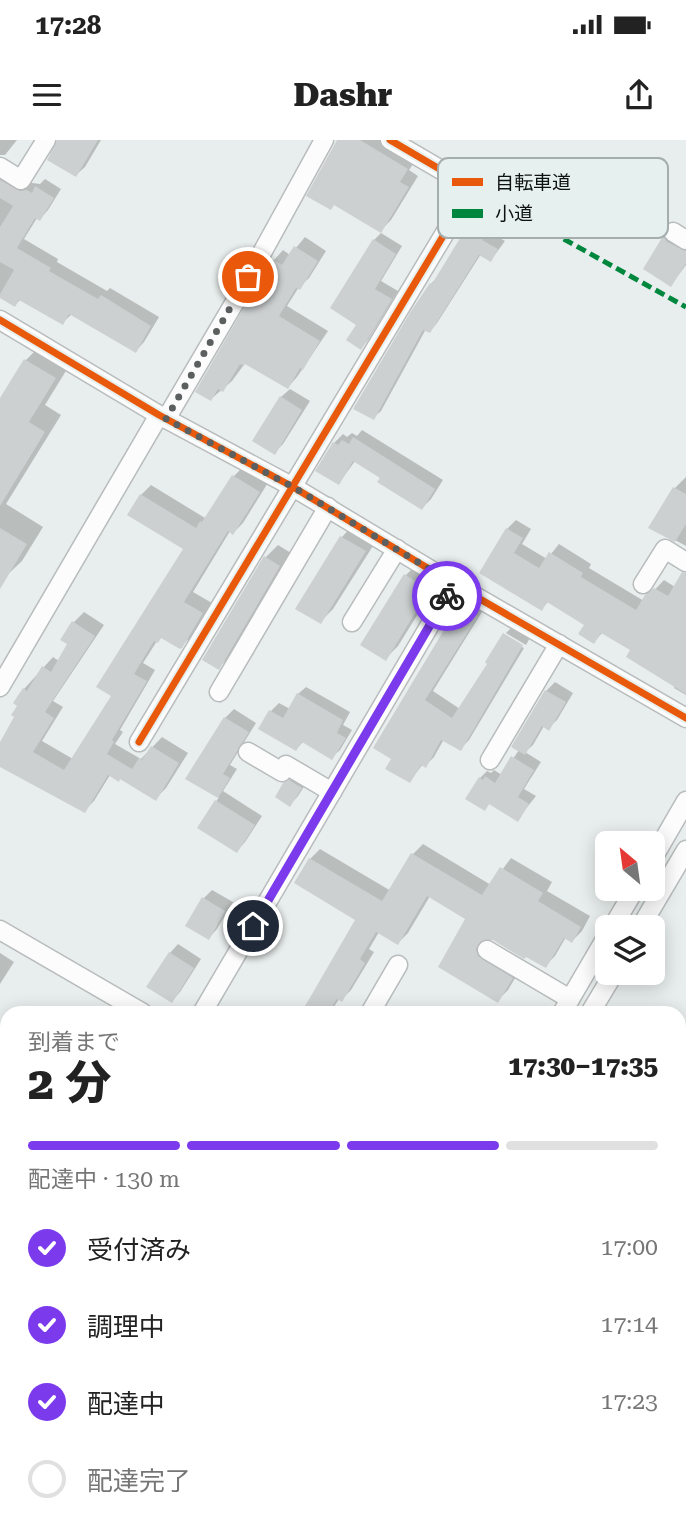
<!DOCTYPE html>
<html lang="ja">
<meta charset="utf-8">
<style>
body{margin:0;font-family:"Roboto Serif","Noto Sans JP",serif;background:#f2f2f2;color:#222;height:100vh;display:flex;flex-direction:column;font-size:26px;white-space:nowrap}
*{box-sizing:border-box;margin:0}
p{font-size:23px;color:#767676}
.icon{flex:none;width:38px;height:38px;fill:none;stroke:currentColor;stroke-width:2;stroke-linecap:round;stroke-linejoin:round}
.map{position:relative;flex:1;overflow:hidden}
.details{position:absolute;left:0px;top:866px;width:686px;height:527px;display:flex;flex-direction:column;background:#fff;border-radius:21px 21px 0 0;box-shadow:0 4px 18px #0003}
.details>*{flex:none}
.needle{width:46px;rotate:331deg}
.fabs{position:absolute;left:595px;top:691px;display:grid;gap:14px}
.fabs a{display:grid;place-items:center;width:70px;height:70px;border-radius:10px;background:#fff;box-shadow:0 4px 18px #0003;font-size:35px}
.pin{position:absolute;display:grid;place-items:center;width:60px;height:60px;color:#fff;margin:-30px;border:4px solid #fff;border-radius:50%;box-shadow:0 2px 7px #0007}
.courier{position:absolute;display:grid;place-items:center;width:70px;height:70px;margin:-35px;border:5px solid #7c3aed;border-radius:50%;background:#fff;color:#222;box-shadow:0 2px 9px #0007}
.head em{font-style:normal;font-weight:800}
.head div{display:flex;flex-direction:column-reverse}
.head{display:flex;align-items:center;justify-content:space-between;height:119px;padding:0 28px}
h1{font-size:46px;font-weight:800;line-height:52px}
.bar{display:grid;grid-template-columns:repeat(4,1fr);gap:10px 7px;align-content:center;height:84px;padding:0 28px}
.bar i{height:9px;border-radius:5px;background:#e0e0e0}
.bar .on{background:#7c3aed}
.bar p{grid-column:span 4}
ol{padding:0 28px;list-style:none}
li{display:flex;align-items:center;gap:21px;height:77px}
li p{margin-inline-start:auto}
li .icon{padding:7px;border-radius:50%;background:#7c3aed;color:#fff;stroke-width:4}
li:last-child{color:#767676}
li i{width:38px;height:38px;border:4px solid #e0e0e0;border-radius:50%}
.status{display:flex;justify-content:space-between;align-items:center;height:49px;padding:0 35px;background:#fff;direction:ltr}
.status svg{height:19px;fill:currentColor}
header{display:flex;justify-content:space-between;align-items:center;height:91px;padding:0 28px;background:#fff;font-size:32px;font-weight:800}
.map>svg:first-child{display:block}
.shadow{fill:#0003}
.building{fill:#ccd0d0}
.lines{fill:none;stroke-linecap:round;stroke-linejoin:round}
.minor-casing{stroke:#b8bcbc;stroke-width:21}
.minor{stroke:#fcfcfc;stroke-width:18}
.quiet{stroke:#00873e;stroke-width:5;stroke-dasharray:10 5;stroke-linecap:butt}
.cycleway-casing{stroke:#e6f0ef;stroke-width:11}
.cycleway{stroke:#e8590c;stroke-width:7}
.done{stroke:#5b5f5f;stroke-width:7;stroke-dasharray:0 12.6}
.route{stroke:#7c3aed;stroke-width:9}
.key{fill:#e6f0ef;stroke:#a6adad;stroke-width:2}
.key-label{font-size:19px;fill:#0f1212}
</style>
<div class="status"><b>17:28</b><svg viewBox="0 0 49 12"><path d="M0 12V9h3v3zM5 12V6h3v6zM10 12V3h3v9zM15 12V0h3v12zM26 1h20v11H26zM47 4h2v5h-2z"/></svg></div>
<header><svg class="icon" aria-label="menu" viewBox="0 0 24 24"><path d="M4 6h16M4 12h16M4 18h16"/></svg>Dashr<svg class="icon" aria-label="share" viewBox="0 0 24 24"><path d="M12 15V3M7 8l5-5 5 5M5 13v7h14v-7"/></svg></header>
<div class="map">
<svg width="686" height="1392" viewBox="0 0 686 1392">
<rect width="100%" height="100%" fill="#e8eeed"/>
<g class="shadow">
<polygon points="0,0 17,0 5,15 0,15"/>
<polygon points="59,0 101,0 85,27 76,35"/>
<polygon points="340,0 390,0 418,17 409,30 418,36 391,80 380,91 335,64"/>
<polygon points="0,25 25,42 40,44 45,39 61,49 48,70 40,79 37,78 24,99 58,119 57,122 107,151 110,148 159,177 144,202 136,211 72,174 62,183 21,159 15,165 0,156"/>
<polygon points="486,56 503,66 489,92 505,101 491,120 481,114 437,183 430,191 426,189 381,271 373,278 431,144 438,136 464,94 478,64"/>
<polygon points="671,90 686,100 686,125 671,145 645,129 664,98"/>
<polygon points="381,93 402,106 381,141 398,151 368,200 361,208 359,184 374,100"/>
<polygon points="305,97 326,111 309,138 299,147 287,166 328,191 297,237 288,247 246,222 232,241 211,259 198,251 274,120 283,110 290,115"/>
<polygon points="43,203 72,221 45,265 61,275 6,364 43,387 22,421 5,437 0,434 0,262 26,220"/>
<polygon points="290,249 310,261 283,304 274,313 281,257"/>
<polygon points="362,290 443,340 431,359 422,368 382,337 355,321 339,343 334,303 343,294 347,297 352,293 357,296"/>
<polygon points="244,326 269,341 243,383 233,393 230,391 193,452 212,463 192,496 180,507 162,497 157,501 143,523 155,530 120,590 123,592 115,604 141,619 162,597 188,613 166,648 156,658 121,637 110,635 94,661 84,671 0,625 0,606 17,576 24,549 53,517 59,521 69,503 74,482 84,472 104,485 53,561 63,567 42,601 73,619 113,555 185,408 141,355 151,345 205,378 234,336"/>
<polygon points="686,337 686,406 651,387 675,348"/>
<polygon points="516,380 531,389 522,404 547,419 559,404 591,424 589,428 644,461 664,440 675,447 686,434 686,555 674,548 675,545 633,509 603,492 594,502 586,484 549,461 541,469 481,433 507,389"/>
<polygon points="354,384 378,398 333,469 320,482 297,468 342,397"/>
<polygon points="278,405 291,413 232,515 219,527 265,418"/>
<polygon points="418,423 441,437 398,506 385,519 405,436"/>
<polygon points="469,458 485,467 433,551 460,569 490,523 504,496 524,508 469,600 460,609 444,599 434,617 425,626 423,624 410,641 387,629 460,466"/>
<polygon points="513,486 531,496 526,505 506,493"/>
<polygon points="555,542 573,553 557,580 548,588 544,586 533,605 525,612 541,622 524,649 536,656 517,680 490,663 485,668 480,638 487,631 491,633 494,630 502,635 519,610 513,607 546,551"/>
<polygon points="306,547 350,572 343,585 352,590 340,610 332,617 304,601 296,609 261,589 271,571 279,563 290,569 298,554"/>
<polygon points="234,569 256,583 230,625 237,629 223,651 262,676 245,702 237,711 200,687 219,657 187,638 225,578"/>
<polygon points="294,635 309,639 298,656 290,665 285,644"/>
<polygon points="423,704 491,745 511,718 552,742 547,751 590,776 582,791 572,801 566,797 555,816 545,826 493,798 485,799 487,806 521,828 508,850 498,860 441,827 468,778 430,756 408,793 398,803 379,792 369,809 374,812 351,850 341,860 339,859 330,873 303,873 358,779 310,719 320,709 391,751 413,714"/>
<polygon points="212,750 233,762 217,789 209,798 204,758"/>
<polygon points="178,804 201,819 180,852 172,861 170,813"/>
<polygon points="0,813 14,822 0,844"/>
<polygon points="0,965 7,969 7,1134 5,1137 0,1134"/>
<polygon points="686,1224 686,1269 679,1280 679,1233"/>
<polygon points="0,1274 6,1277 0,1286"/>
<polygon points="679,1294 686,1298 686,1318 679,1330"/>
<polygon points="116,1386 174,1386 170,1392 127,1392"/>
<polygon points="512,1386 612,1386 622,1392 509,1392"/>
</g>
<g class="building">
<polygon points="57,0 98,0 76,37 47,20"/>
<polygon points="337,0 360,0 408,29 400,42 409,47 381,93 334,65 331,70 306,56"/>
<polygon points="0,40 20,51 27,50 32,53 35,46 54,58 40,81 35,78 17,108 51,128 49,131 98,159 101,155 151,186 136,213 69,174 63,185 19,160 15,167 0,158 0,154 14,130 0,122 0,87 13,66 0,58"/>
<polygon points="477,63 497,75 482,100 498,109 491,122 479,115 430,193 423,190 374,280 353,269 411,171 430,143 432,144 462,95 458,93"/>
<polygon points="663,96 667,102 686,111 686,123 671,147 643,129"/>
<polygon points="373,99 396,114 375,149 392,159 361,210 346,200 356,185 330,168"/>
<polygon points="294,106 318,121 300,150 296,148 279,176 320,201 303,230 300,228 288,249 245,224 244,226 240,224 223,252 218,249 211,261 195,252 272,119 282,125"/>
<polygon points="24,219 56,238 29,282 45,292 0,366 0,258"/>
<polygon points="280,256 302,270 275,315 252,301"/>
<polygon points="353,297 435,349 422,370 377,342 380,338 353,321 339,345 315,331 333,302 338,305 342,300 349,304"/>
<polygon points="232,335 260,352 233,395 228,391 184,462 203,473 182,508 180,509 161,498 158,503 154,501 134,534 147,541 112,600 114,602 107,614 132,629 139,618 142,620 151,606 179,623 156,661 120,639 119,642 108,635 85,673 0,627 0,602 14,577 11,575 17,566 13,563 23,548 27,551 42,526 51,532 67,504 60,500 72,481 95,496 45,572 54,578 33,612 64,630 111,556 96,547 183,409 127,375 140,354 196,388 200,381 202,382"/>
<polygon points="673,347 686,354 686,384 675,402 648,388"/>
<polygon points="0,388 27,404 0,449"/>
<polygon points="506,388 523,398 514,413 539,428 549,412 583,433 581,437 636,470 645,455 654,448 668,456 682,432 686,433 686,554 626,517 630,510 601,493 594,504 578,494 584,485 547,462 542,471 479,433"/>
<polygon points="340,396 366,411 321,484 295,469"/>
<polygon points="264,416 280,426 219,530 202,520"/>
<polygon points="404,434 429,450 386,521 360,505"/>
<polygon points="459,465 478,476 425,560 452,578 487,524 485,522 503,493 523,505 461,611 441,600 426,628 421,625 410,643 385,629 391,619 373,608"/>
<polygon points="545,550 566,562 549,591 542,586 525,615 511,607"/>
<polygon points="297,553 343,580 337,593 346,598 332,620 302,602 296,611 258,589 269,570 283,578"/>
<polygon points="224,577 249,592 223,634 230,638 218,658 185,639"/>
<polygon points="511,616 534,630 518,657 529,664 518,682 489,664 485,671 465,659 479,637 483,640 485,636 495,643"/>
<polygon points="289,640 302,648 290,667 275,657 283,643"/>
<polygon points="215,660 255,685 237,713 197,688"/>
<polygon points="411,713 482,755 500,727 543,753 538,761 581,787 572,803 564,798 546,828 526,817 524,819 493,800 481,801 476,809 478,816 513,838 498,863 438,827 465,779 427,756 398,805 376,792 360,819 365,823 342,862 337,859 328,873 301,873 355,780 294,743 309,718 382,761"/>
<polygon points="202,757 225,771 209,800 185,786"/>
<polygon points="169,812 194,828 172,863 146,847"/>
</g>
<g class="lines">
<g class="minor-casing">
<g id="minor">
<polyline points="0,27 21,40 46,0"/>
<polyline points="673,92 686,100"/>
<polyline points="0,180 159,275 293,347 454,444 686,578"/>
<polyline points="166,279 236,160 324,0"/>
<polyline points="643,444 665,409 686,422"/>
<polyline points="352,482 397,409"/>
<polyline points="0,547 159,275"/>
<polyline points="219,552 328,367"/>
<polyline points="139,602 472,48 390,0"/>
<polyline points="248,612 282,632 286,625 332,652"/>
<polyline points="490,620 559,504"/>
<polyline points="653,718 686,661"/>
<polyline points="612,788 635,749"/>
<polyline points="640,788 686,710"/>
<polyline points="0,790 143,873"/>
<polyline points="487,810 570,859"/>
<polyline points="202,873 454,444"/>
<polyline points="370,873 398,825"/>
<polyline points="562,873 607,796"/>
<polyline points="590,873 614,833"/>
<polyline points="679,1189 686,1193"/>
<polyline points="0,1221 7,1210"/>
<polyline points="12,1386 22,1392"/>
<polyline points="640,1386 651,1392"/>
<polyline points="256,1392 259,1386"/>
<polyline points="284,1392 287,1386"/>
<polyline points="478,1392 481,1386"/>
<polyline points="679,1392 686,1380"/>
</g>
</g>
<use href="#minor" class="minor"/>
<polyline class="quiet" points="472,48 686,167"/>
<g class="cycleway-casing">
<g id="cycleway">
<polyline points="0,180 159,275 293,347 454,444 686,578"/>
<polyline points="139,602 472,48 390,0"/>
</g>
</g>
<use href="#cycleway" class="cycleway"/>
</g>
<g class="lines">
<polyline class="done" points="248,137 166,279 293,347 454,444 447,456"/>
<polyline class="route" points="253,786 447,456"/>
</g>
<rect x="438" y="18" width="230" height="80" rx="10" class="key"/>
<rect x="452" y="38" width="31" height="8" fill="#e8590c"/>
<rect x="452" y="69" width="31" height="9" fill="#00873e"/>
<g class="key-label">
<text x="495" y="49">自転車道</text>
<text x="495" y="80">小道</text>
</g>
</svg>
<div class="fabs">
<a><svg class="needle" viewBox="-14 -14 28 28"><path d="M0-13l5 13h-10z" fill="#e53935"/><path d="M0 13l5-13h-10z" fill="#767676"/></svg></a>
<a><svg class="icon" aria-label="layers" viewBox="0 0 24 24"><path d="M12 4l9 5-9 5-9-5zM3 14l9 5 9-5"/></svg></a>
</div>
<div class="pin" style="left:248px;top:137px;background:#ea580c"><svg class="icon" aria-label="bag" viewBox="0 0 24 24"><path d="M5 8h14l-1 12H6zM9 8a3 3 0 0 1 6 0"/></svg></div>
<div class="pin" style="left:253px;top:786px;background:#1f2937"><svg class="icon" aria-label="home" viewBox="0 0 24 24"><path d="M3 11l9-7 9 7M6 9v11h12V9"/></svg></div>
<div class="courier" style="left:447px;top:456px"><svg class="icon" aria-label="bike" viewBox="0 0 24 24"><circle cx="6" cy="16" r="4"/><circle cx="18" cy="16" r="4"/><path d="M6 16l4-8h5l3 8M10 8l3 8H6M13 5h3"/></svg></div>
<section class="details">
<div class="head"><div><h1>2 分</h1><p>到着まで</p></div><em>17:30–17:35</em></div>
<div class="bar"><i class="on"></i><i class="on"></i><i class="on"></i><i></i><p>配達中 · 130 m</p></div>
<ol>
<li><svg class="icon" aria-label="check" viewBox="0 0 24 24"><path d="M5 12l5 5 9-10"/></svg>受付済み<p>17:00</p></li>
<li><svg class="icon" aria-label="check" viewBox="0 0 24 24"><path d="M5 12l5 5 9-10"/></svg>調理中<p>17:14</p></li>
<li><svg class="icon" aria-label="check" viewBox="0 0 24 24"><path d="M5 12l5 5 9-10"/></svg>配達中<p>17:23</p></li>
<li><i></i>配達完了</li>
</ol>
</section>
</div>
